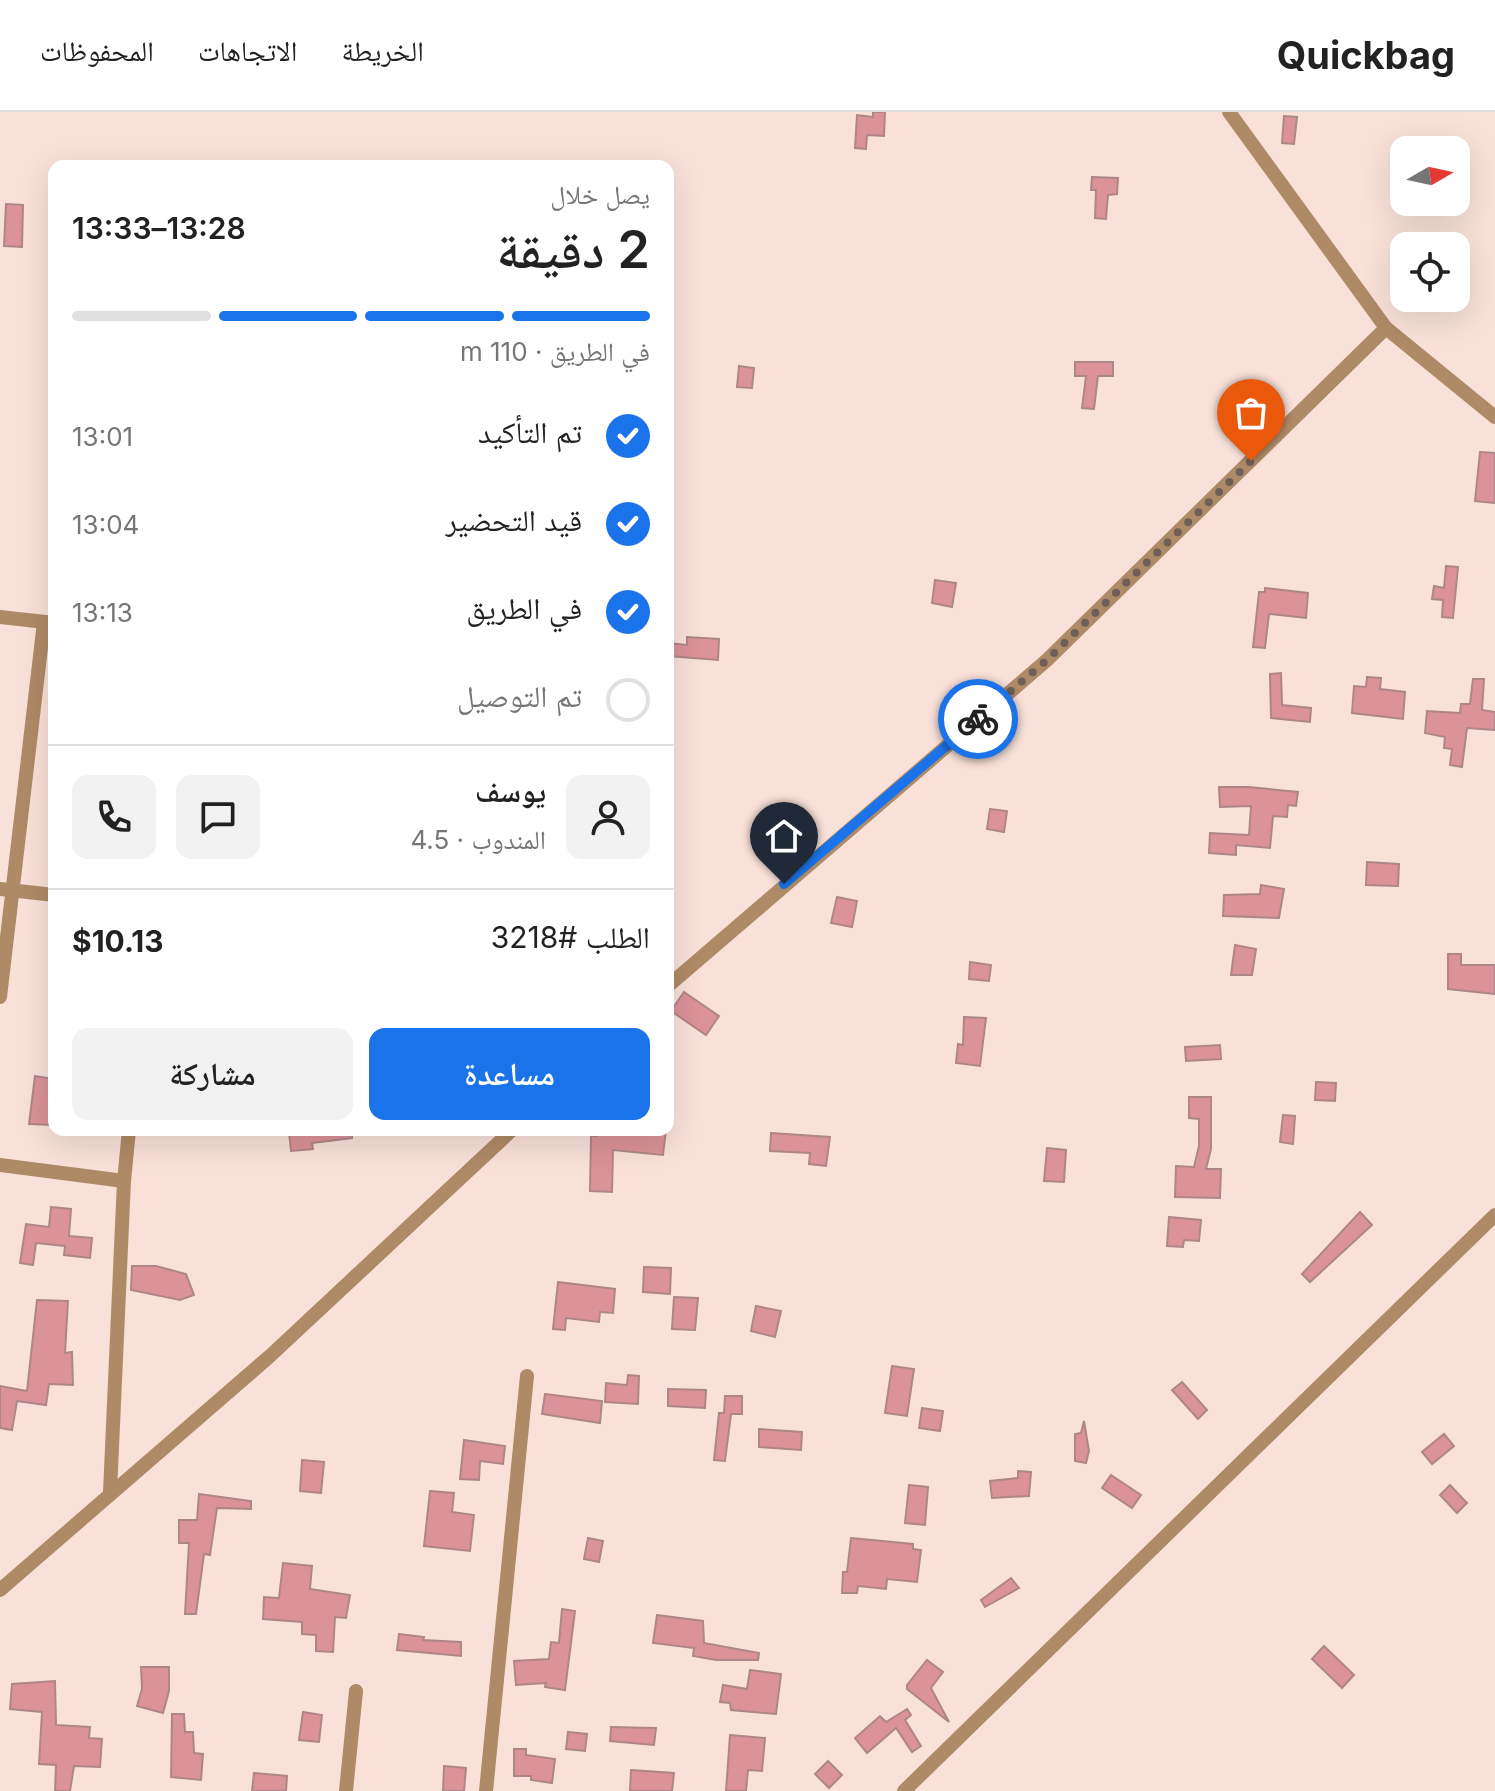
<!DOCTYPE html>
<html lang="ar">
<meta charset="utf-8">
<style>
body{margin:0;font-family:Inter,"Noto Naskh Arabic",sans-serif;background:#f2f2f2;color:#222;direction:rtl;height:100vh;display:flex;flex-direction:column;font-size:30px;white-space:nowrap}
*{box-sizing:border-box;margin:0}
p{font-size:26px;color:#767676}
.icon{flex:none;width:44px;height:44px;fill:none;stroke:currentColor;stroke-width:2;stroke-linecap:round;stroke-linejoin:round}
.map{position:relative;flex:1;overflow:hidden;direction:ltr}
.sheet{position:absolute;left:48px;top:48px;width:626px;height:976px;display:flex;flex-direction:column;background:#fff;border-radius:16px;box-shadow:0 8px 32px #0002;direction:rtl}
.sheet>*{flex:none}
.needle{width:52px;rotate:81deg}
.tools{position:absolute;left:1390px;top:24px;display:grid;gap:16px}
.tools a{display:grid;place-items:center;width:80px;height:80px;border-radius:16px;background:#fff;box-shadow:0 8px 32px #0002;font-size:40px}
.pin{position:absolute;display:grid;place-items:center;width:68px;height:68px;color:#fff;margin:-82px -34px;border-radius:50% 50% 50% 0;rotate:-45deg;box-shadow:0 0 8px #0007}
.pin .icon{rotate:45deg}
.courier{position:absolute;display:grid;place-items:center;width:80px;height:80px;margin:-40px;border:6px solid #1a73e8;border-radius:50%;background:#fff;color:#222;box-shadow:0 2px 10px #0007}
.summary em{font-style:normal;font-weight:600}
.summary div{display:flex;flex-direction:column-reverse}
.summary{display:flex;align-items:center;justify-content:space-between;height:136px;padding:0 24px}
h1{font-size:52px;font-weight:600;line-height:60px}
.bar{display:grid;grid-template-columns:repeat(4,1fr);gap:12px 8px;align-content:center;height:96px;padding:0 24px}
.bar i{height:10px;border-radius:6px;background:#e0e0e0}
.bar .selected{background:#1a73e8}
.bar p{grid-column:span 4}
.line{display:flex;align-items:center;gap:20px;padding:0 24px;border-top:2px solid #e0e0e0}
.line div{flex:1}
.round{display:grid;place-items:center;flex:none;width:84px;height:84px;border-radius:16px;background:#f2f2f2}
ol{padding:0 24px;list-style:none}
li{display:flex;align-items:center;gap:24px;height:88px}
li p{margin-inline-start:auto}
li .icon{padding:8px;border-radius:50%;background:#1a73e8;color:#fff;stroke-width:4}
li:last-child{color:#767676}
li i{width:44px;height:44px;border:4px solid #e0e0e0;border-radius:50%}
.primary-button{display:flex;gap:16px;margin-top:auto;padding:16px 24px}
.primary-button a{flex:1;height:92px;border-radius:16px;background:#1a73e8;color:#fff;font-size:32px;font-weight:600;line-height:92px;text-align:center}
.primary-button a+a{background:#f2f2f2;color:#222}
header{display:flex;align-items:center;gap:48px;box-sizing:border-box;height:112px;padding:0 40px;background:#fff;border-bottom:2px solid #e0e0e0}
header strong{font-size:38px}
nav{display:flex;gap:44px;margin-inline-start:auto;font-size:28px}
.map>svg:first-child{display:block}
.building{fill:#db9298;stroke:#ae8689;stroke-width:2}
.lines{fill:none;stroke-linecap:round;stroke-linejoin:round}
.minor{stroke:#af8a67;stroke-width:14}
.done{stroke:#705f59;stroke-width:8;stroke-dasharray:0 14.4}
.route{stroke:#1a73e8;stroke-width:10}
</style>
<header>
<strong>Quickbag</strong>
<nav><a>الخريطة</a><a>الاتجاهات</a><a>المحفوظات</a></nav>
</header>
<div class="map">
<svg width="1495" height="1679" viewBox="0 0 1495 1679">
<rect width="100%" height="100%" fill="#f9e1d9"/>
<g class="building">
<polygon points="873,0 885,0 884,24 867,23 866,37 855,36 857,3 873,5"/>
<polygon points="1284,4 1297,5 1294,32 1282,31"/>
<polygon points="1092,65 1118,66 1117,82 1108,83 1106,107 1095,106 1096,78 1091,78"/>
<polygon points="6,92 23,93 22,135 4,134"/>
<polygon points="1075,250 1113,250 1113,264 1098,264 1094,297 1082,296 1086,264 1075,264"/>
<polygon points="739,254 754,256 752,276 737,275"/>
<polygon points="1480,340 1495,341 1495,391 1475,389"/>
<polygon points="1446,454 1458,455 1453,506 1442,505 1443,488 1432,487 1434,474 1444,476"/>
<polygon points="935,468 956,471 952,495 932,491"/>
<polygon points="1265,476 1308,481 1306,506 1269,502 1265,536 1253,535 1259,480 1265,480"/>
<polygon points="687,525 719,527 718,548 668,544 669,531 687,533"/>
<polygon points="1281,561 1282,593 1311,596 1310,610 1271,606 1270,562"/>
<polygon points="1367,565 1381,566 1380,577 1405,580 1403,607 1352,601 1354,574 1366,575"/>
<polygon points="1473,567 1484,567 1482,598 1495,600 1495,618 1467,616 1462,655 1450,653 1452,637 1444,636 1445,625 1425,621 1427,599 1460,601 1461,592 1470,592"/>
<polygon points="1219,675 1249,675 1298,680 1296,694 1288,693 1287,705 1273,704 1270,736 1236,733 1236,743 1209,741 1210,721 1249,723 1251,694 1220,695"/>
<polygon points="990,697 1007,699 1004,720 987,717"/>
<polygon points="1367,750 1399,752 1398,774 1366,773"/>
<polygon points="1261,773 1284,777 1279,806 1223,804 1224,783 1260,782"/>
<polygon points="837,785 857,789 852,815 831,811"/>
<polygon points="1235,833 1256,837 1252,863 1231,863"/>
<polygon points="1448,842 1461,842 1461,853 1495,853 1495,882 1448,877"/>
<polygon points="970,850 991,853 989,869 969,867"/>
<polygon points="684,880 719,904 706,923 671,899"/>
<polygon points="964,905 986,906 980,954 956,951 958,932 963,933"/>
<polygon points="1220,933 1221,947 1186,949 1185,935"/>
<polygon points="35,964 54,967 54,1013 29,1012"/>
<polygon points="1316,970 1336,971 1335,989 1315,988"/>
<polygon points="1189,985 1211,985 1211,1037 1206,1057 1221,1057 1220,1086 1175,1085 1176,1054 1194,1055 1199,1034 1199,1007 1189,1006"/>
<polygon points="1283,1003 1295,1004 1293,1032 1280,1030"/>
<polygon points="306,1018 352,1018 352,1026 312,1031 313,1037 291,1039 289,1020"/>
<polygon points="597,1018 666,1018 663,1043 613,1038 612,1080 590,1079 591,1024 597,1024"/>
<polygon points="771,1021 830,1025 826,1054 809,1052 810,1041 770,1039"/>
<polygon points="1047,1036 1066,1038 1064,1070 1044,1069"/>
<polygon points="51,1095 71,1097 69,1124 92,1126 90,1146 64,1143 65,1134 36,1131 33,1153 20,1151 26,1112 49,1115"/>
<polygon points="1360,1100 1372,1113 1310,1170 1302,1162"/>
<polygon points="1169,1105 1201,1108 1199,1129 1184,1128 1183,1135 1167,1134"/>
<polygon points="132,1154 156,1154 186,1162 194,1183 180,1188 131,1178"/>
<polygon points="644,1155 671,1156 670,1182 643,1180"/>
<polygon points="558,1170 615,1177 613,1201 600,1200 599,1210 566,1206 565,1218 553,1217"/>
<polygon points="674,1185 698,1186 695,1218 672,1217"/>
<polygon points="37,1188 68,1189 65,1241 72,1240 73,1273 49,1272 46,1293 17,1289 12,1318 0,1316 0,1274 27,1279"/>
<polygon points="756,1194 781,1199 775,1225 751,1219"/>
<polygon points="892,1254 914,1257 907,1304 885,1301"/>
<polygon points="628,1263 639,1264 638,1292 605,1290 606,1271 627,1273"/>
<polygon points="1182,1270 1207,1298 1198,1307 1172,1278"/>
<polygon points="668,1277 706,1278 705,1296 668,1294"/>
<polygon points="545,1282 602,1289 600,1311 542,1302"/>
<polygon points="725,1284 742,1284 742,1302 731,1302 725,1349 714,1348 719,1301 724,1301"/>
<polygon points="922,1296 943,1299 940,1319 919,1316"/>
<polygon points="1084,1309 1089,1339 1086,1351 1075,1349 1075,1322 1081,1321"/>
<polygon points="759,1317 802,1320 801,1338 759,1335"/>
<polygon points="1444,1322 1454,1334 1432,1352 1422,1340"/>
<polygon points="464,1328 505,1334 503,1352 480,1349 479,1368 460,1367"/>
<polygon points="302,1348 324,1350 321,1381 300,1379"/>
<polygon points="1018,1359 1031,1360 1029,1384 992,1386 990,1369 1018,1366"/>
<polygon points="1111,1363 1141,1383 1132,1396 1102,1376"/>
<polygon points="909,1373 928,1375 925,1413 905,1411"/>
<polygon points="1450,1373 1467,1391 1457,1401 1440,1383"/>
<polygon points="430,1379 454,1381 452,1400 474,1403 470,1439 424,1434"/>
<polygon points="199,1382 251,1389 251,1397 217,1396 210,1443 204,1442 196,1502 185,1502 189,1431 179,1431 179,1408 197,1408"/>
<polygon points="588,1426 603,1429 599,1450 584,1447"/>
<polygon points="851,1426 913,1432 913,1437 921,1438 917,1470 887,1467 886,1477 858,1474 857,1481 842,1481 843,1460 847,1460"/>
<polygon points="283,1451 312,1454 310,1477 350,1483 346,1506 335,1505 333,1540 316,1539 316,1523 302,1522 302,1510 263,1507 264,1485 279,1486"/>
<polygon points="1011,1466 1019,1476 985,1495 981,1488"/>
<polygon points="562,1497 575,1499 565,1578 545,1575 546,1571 516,1573 514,1549 549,1547 551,1530 559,1531"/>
<polygon points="657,1503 703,1509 704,1531 759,1541 758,1548 716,1548 693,1544 694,1536 653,1531"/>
<polygon points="399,1522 424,1525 423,1528 461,1530 461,1544 397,1538"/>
<polygon points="1324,1534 1354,1563 1342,1576 1312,1547"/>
<polygon points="927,1548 943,1560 931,1576 949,1610 907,1577 907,1573"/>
<polygon points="141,1555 169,1555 169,1579 163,1601 137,1594 142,1577"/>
<polygon points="750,1558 781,1562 776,1602 731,1598 730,1591 720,1590 723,1573 747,1577"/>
<polygon points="55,1569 56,1613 90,1615 89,1626 102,1627 100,1655 74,1654 70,1679 55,1679 56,1653 39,1652 42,1600 10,1597 12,1572"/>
<polygon points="907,1597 911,1603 905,1608 921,1634 912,1640 896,1616 867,1641 855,1626 880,1604 886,1610"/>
<polygon points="303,1600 322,1603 319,1630 299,1628"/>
<polygon points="172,1602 184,1602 185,1620 193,1620 194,1641 203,1642 201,1668 171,1665"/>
<polygon points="611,1615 656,1616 654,1633 610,1629"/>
<polygon points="568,1620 587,1622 585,1639 566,1637"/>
<polygon points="730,1623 765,1626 762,1659 748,1658 746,1679 726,1679"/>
<polygon points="514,1637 526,1637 526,1643 555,1647 552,1671 531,1668 531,1664 514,1664"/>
<polygon points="828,1649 842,1663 829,1676 815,1662"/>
<polygon points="444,1654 466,1656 464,1679 443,1679"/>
<polygon points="631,1658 674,1661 672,1679 630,1679"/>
<polygon points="254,1661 287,1664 286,1679 252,1679"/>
</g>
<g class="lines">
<g class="minor">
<polyline points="1229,0 1386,216 1495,305"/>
<polyline points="0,505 54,511"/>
<polyline points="0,777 54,783"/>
<polyline points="668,874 1047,548 1386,216"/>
<polyline points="0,885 44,510"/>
<polyline points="0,1053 124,1069"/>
<polyline points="110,1380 124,1069 129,1018"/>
<polyline points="0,1478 270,1244 512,1018"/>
<polyline points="346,1679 356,1579"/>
<polyline points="486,1679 527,1264"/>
<polyline points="904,1679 1495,1103"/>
</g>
</g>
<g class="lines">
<polyline class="done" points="978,607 1047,548 1251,349"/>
<polyline class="route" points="784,772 978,607"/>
</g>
</svg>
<div class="tools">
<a><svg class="needle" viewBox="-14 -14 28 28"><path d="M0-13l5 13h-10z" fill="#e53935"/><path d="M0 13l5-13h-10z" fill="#767676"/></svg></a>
<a><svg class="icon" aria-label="locate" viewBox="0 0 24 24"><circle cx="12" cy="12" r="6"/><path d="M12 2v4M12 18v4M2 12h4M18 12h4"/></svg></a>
</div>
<div class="pin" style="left:1251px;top:349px;background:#ea580c"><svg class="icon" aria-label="bag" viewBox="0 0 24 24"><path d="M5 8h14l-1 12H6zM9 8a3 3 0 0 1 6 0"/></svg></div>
<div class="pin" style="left:784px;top:772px;background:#1f2937"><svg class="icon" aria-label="home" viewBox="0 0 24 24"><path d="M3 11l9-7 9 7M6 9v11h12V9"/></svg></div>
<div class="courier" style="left:978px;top:607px"><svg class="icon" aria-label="bike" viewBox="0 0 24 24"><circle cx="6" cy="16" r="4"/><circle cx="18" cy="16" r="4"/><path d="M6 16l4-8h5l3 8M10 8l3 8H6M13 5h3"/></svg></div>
<section class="sheet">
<div class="summary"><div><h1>2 دقيقة</h1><p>يصل خلال</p></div><em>13:28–13:33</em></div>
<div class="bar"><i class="selected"></i><i class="selected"></i><i class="selected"></i><i></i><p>في الطريق · 110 m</p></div>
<ol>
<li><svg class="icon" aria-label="check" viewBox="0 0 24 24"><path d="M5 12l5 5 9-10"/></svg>تم التأكيد<p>13:01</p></li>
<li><svg class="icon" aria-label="check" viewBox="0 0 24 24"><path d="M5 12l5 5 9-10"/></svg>قيد التحضير<p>13:04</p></li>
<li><svg class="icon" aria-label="check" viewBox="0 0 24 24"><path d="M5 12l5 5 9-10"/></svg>في الطريق<p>13:13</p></li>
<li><i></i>تم التوصيل</li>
</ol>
<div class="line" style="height:144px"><a class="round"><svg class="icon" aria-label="person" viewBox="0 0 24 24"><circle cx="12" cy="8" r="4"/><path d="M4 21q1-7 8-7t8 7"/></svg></a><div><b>يوسف</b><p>المندوب · 4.5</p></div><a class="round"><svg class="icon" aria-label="chat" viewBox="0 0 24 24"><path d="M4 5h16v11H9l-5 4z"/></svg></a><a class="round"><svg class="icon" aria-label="phone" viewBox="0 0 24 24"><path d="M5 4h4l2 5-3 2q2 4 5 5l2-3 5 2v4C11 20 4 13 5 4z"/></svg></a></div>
<div class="line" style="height:104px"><div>الطلب #3218</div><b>$10.13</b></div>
<div class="primary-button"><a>مساعدة</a><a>مشاركة</a></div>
</section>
</div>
